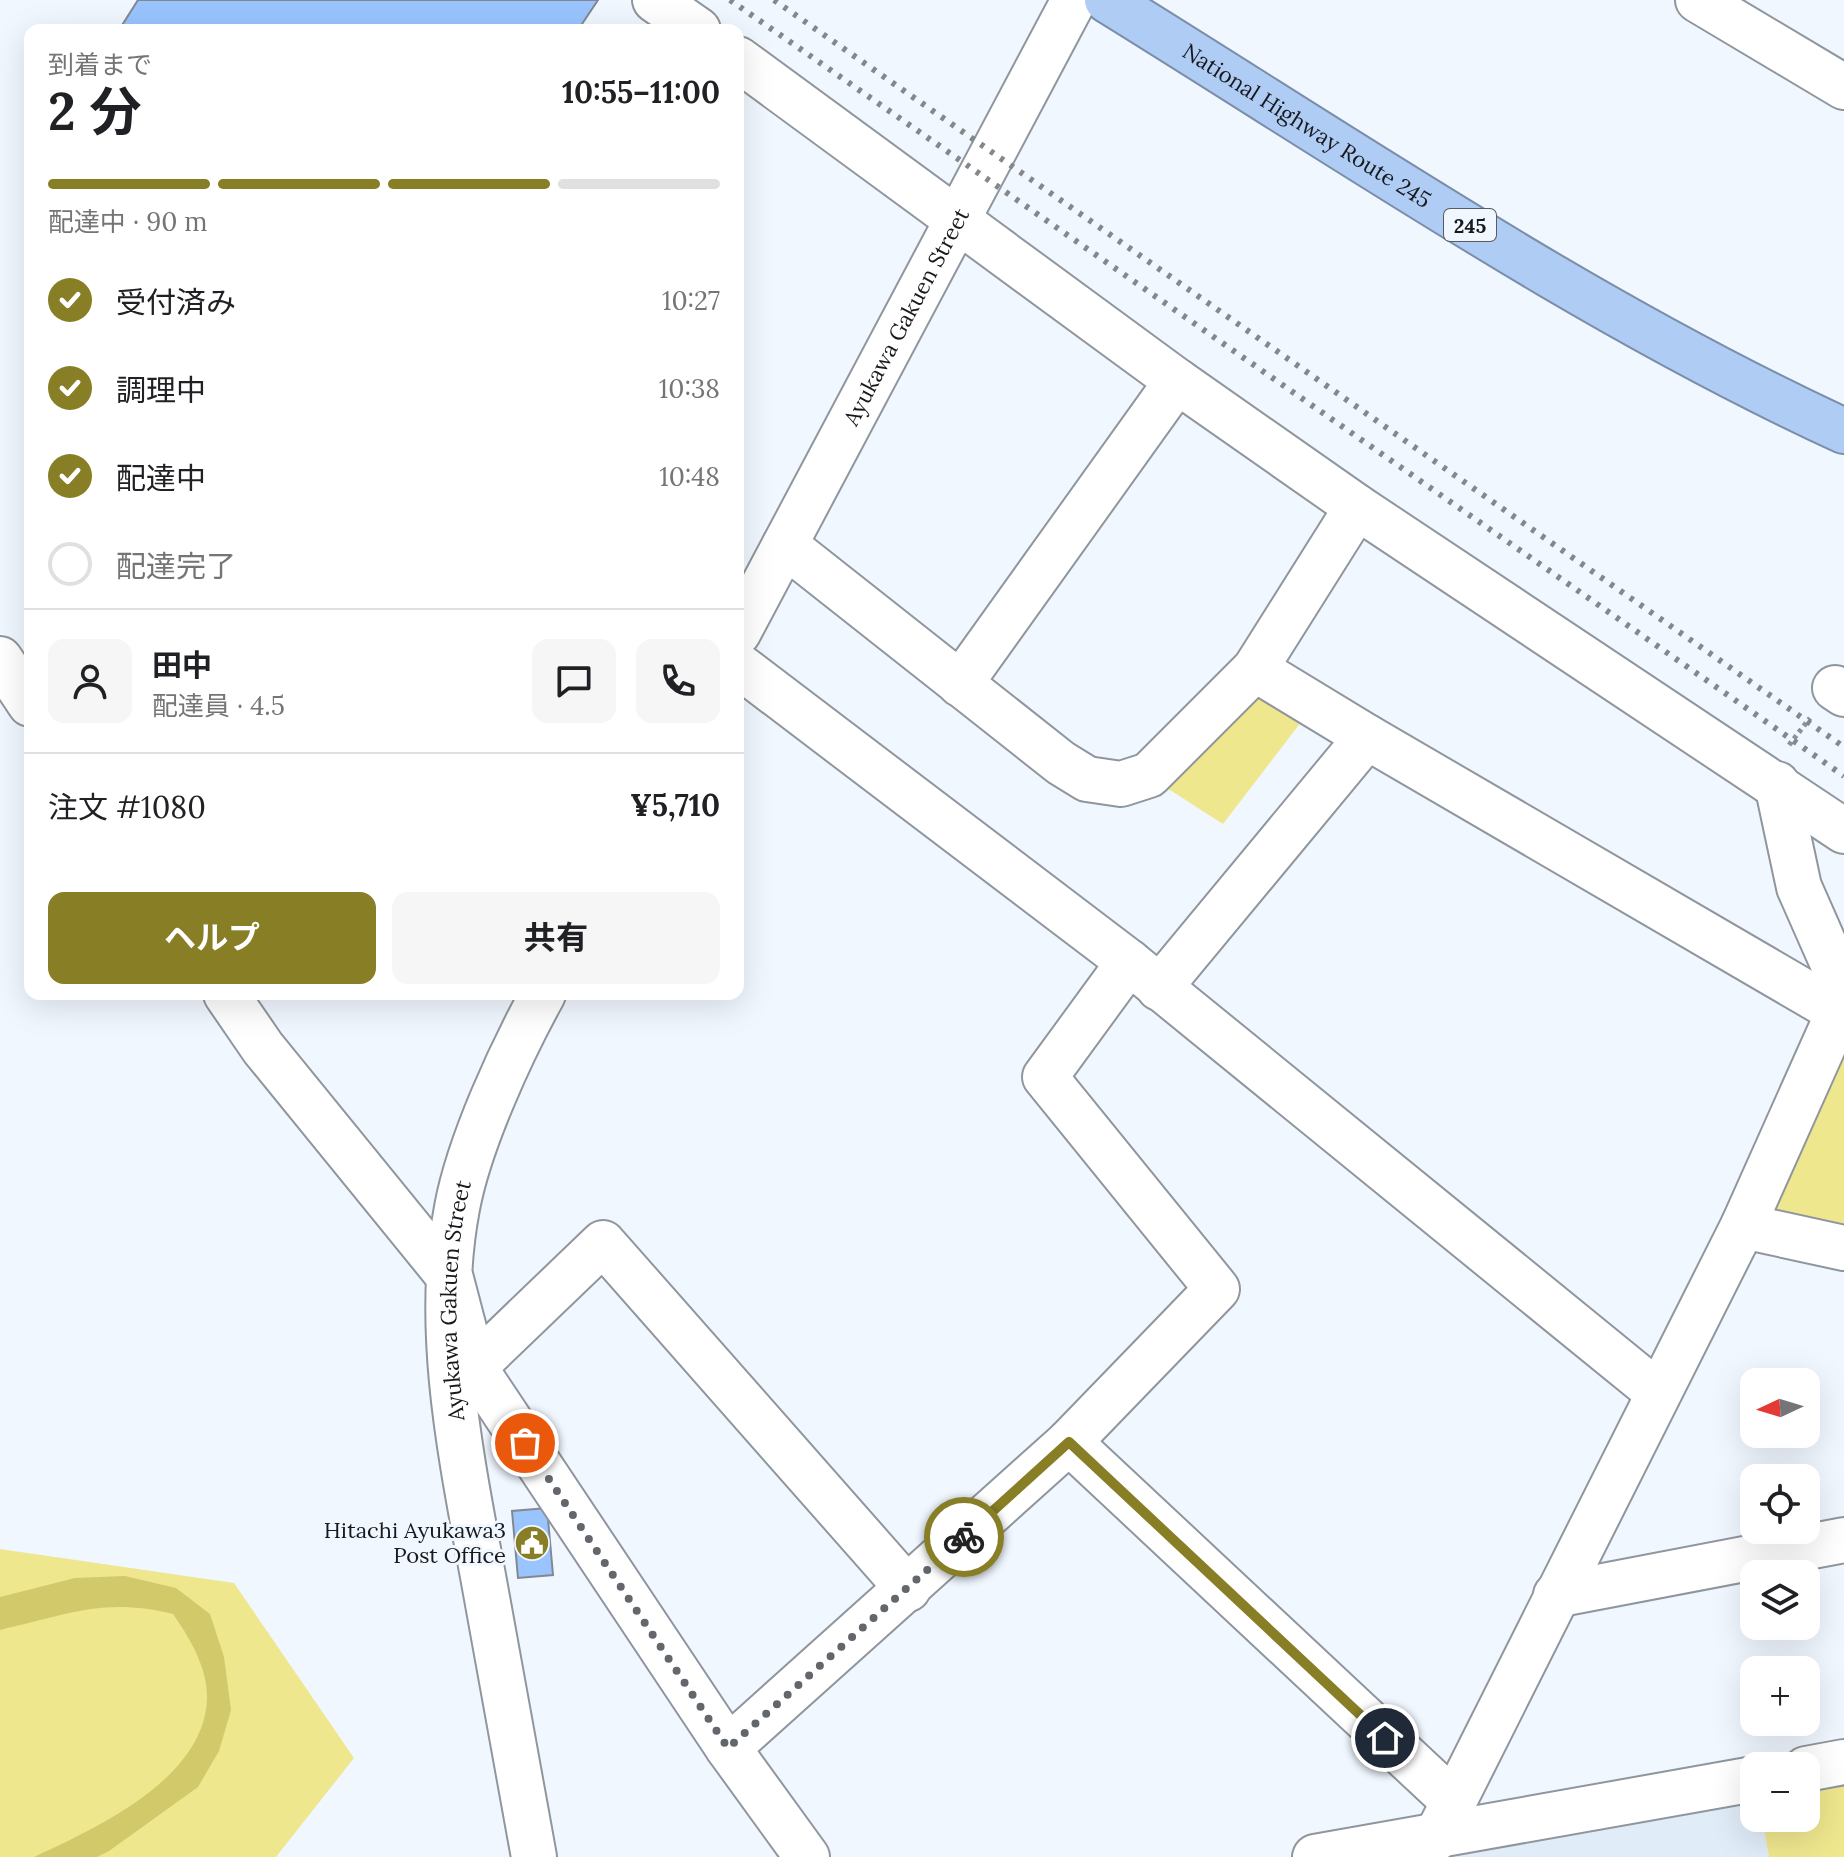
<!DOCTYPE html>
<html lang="ja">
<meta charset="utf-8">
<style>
body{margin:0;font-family:Lora,"Noto Sans JP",serif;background:#f6f6f6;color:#202124;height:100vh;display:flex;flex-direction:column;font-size:30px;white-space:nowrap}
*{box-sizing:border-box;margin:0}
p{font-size:26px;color:#757577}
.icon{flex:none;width:44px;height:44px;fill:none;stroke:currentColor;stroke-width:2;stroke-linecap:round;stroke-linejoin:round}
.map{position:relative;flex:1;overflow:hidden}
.drawer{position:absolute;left:24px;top:24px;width:720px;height:976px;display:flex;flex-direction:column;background:#fff;border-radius:16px;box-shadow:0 8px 32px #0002}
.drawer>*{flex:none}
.needle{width:52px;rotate:266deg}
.tools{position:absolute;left:1740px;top:1368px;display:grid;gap:16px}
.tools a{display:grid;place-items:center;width:80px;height:80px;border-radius:16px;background:#fff;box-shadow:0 8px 32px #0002;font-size:40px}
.pin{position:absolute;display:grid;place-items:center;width:68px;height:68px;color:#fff;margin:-34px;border:4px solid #fff;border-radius:50%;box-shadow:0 2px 8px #0007}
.courier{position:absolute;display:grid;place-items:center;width:80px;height:80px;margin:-40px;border:6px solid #877e25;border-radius:50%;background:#fff;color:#222;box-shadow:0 2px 10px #0007}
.overview em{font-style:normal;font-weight:700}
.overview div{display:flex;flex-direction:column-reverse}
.overview{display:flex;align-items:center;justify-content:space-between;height:136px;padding:0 24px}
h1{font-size:52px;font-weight:700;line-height:60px}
.bar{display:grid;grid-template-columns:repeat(4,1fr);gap:12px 8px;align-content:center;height:96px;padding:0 24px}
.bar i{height:10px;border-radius:6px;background:#e0e0e0}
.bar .active{background:#877e25}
.bar p{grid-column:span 4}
.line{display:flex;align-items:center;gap:20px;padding:0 24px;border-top:2px solid #e0e0e0}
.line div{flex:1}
.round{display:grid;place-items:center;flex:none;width:84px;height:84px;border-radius:16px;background:#f6f6f6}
ol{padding:0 24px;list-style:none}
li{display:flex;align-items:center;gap:24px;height:88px}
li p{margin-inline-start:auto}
li .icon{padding:8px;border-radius:50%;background:#877e25;color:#fff;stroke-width:4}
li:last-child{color:#757577}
li i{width:44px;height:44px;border:4px solid #e0e0e0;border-radius:50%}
.button{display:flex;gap:16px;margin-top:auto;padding:16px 24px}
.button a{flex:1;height:92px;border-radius:16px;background:#877e25;color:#fff;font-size:32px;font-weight:700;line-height:92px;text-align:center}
.button a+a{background:#f6f6f6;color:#202124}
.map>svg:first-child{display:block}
.built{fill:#e1ecf9}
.green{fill:#efe78e}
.water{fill:#d2c96a}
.building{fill:#99c4fe;stroke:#838890;stroke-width:2}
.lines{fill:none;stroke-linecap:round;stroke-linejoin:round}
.minor-casing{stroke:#90969d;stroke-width:48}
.highway-casing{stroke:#7a8da9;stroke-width:48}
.path{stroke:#8d9197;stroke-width:5;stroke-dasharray:4 4;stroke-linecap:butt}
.minor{stroke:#fff;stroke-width:44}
.highway{stroke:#afccf5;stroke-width:44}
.rail{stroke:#84888d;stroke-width:6;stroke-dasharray:4 8;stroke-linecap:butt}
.done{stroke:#63676b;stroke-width:8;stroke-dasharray:0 14.4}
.route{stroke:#877e25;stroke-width:10}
.labels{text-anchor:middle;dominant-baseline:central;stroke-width:6;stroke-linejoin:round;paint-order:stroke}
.shield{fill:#f1f7ff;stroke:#585c60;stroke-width:2}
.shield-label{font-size:20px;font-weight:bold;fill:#17191c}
.street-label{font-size:22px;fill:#17191c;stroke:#f1f7ff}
.poi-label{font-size:22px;fill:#17191c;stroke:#f1f7ff;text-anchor:end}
</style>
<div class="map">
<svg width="1844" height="1857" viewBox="0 0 1844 1857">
<rect width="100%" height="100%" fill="#f1f7ff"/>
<polygon class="built" points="1754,1779 1754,1818 1762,1818 1769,1857 1292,1857"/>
<g class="green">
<polygon points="1265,689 1305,717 1223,824 1159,783"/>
<polygon points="1844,999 1844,1248 1743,1226"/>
<polygon points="0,1549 234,1583 354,1758 276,1857 0,1857"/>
<polygon points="1844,1762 1844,1857 1769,1857 1762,1818 1806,1818 1806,1769"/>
</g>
<path class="water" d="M125,1576L176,1588L210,1614L224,1657L231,1710L219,1751L198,1787L109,1851L97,1857H34C96,1828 205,1779 207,1698C208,1668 189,1637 173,1614C102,1597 68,1615 0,1630V1597L75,1578Z"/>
<g class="building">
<polygon points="138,0 598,0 578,30 119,30"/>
<polygon points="547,1508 553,1575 518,1578 512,1511"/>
</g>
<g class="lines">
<g class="minor-casing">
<g id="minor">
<polyline points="655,0 698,30"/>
<polyline points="1698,0 1844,87"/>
<polyline points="738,59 1177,381 1357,507 1844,831"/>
<polyline points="785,545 1061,763 1087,779 1121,784 1149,775 1255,669 1357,507"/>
<path id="s1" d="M738,633L1074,0"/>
<polyline points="0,659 30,704"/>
<polyline points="738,665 1129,962 1657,1392"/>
<polyline points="960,684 1177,381"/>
<polyline points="1835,688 1844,694"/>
<polyline points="1367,737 1839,1012"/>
<polyline points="1777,784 1799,887 1844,989"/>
<polyline points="1159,988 1367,737 1255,669"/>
<polyline points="226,994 263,1048 451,1279 474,1367 728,1748 807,1857"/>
<polyline points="1743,1226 1844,1248"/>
<polyline points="474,1367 603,1243 908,1589"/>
<polyline points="1069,1442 1217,1289 1045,1077 1129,962"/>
<polyline points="1556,1595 1844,1540"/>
<polyline points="728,1748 1069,1442 1453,1801"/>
<polyline points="1806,1769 1844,1762"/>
<polyline points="1435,1839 1743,1226 1844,1000"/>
<path id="s2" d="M534,1857C517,1763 500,1670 483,1576C461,1457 434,1329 457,1208C469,1143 511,1052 543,994"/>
<polyline points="1315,1857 1754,1779"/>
</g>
</g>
<g class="highway-casing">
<g id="highway">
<path id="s3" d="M1107,0C1348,149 1586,312 1844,431"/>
</g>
</g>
<polyline class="path" points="1789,745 1810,718"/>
<use href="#minor" class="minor"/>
<use href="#highway" class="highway"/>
<g class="rail">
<polyline points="730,0 1844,776"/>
<polyline points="774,0 1844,747"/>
</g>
</g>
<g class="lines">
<polyline class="done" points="525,1443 728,1748 964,1537"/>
<polyline class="route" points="964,1537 1069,1442 1385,1738"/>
</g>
<defs>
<g id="civic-disc" transform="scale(1.8)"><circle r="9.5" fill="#877e25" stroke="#f1f7ff"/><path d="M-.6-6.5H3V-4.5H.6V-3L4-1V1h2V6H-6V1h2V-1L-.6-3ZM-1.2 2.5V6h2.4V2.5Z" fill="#fff"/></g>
</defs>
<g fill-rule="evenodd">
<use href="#civic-disc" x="532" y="1543"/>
</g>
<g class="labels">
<rect class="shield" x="1444" y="209" width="52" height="32" rx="6"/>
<g class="shield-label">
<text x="1470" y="225">245</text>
</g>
<g class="street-label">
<text stroke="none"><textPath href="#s3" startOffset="236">National Highway Route 245</textPath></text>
<text stroke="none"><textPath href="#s1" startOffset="358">Ayukawa Gakuen Street</textPath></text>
<text stroke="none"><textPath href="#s2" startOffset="564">Ayukawa Gakuen Street</textPath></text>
</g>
<g class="poi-label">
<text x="506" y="1530">Hitachi Ayukawa3<tspan x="506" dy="25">Post Office</tspan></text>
</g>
</g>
</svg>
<div class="tools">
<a><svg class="needle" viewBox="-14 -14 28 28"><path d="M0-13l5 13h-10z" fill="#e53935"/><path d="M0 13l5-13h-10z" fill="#757577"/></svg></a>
<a><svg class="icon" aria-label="locate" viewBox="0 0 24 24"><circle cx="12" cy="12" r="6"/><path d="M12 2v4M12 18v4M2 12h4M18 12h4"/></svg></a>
<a><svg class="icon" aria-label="layers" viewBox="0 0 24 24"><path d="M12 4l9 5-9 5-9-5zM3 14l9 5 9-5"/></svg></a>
<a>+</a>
<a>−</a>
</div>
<div class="pin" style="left:525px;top:1443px;background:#ea580c"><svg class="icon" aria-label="bag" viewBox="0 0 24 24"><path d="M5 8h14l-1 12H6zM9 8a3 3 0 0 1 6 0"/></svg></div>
<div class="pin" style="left:1385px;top:1738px;background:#1f2937"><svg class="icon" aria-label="home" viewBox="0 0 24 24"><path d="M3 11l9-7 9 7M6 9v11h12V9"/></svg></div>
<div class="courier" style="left:964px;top:1537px"><svg class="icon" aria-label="bike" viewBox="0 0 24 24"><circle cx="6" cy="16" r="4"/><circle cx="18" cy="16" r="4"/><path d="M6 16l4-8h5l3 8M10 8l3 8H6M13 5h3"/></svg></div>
<section class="drawer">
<div class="overview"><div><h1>2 分</h1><p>到着まで</p></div><em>10:55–11:00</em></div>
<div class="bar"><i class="active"></i><i class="active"></i><i class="active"></i><i></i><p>配達中 · 90 m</p></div>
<ol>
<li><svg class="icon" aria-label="check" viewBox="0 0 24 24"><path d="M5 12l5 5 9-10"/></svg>受付済み<p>10:27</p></li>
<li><svg class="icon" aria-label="check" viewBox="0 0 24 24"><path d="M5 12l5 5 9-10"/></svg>調理中<p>10:38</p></li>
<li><svg class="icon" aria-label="check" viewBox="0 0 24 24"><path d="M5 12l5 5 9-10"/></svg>配達中<p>10:48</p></li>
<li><i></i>配達完了</li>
</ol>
<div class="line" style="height:144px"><a class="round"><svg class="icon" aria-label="person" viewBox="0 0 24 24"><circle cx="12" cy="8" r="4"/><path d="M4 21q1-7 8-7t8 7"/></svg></a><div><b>田中</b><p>配達員 · 4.5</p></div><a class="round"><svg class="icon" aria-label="chat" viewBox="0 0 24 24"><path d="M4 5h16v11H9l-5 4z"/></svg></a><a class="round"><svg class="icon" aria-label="phone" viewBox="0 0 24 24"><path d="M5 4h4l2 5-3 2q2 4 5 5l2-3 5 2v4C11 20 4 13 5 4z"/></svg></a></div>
<div class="line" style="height:104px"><div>注文 #1080</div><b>¥5,710</b></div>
<div class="button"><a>ヘルプ</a><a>共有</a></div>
</section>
</div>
